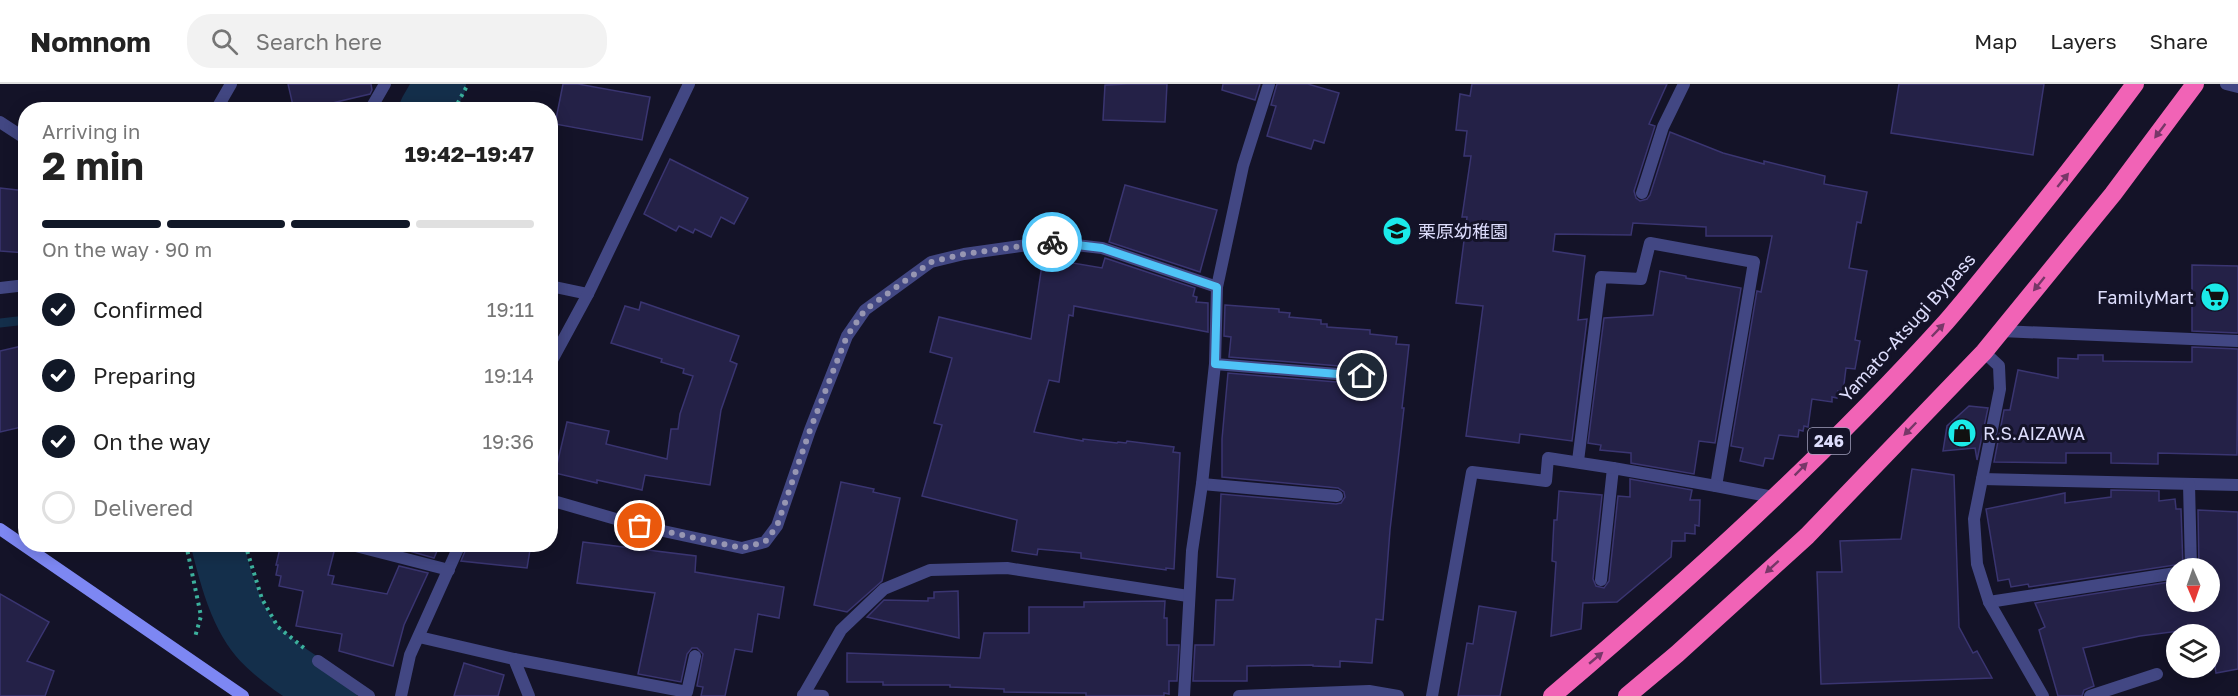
<!DOCTYPE html>
<meta charset="utf-8">
<style>
body{margin:0;font-family:"Golos Text","Noto Sans JP",sans-serif;background:#f2f2f2;color:#222;height:100vh;display:flex;flex-direction:column;font-size:22px;white-space:nowrap}
*{box-sizing:border-box;margin:0}
p{font-size:20px;color:#767676}
.icon{flex:none;width:33px;height:33px;fill:none;stroke:currentColor;stroke-width:2;stroke-linecap:round;stroke-linejoin:round}
.map{position:relative;flex:1;overflow:hidden}
.side{position:absolute;left:18px;top:18px;width:540px;height:450px;display:flex;flex-direction:column;background:#fff;border-radius:24px;box-shadow:0 3px 15px #0003}
.side>*{flex:none}
.needle{width:39px;rotate:178deg}
.tools{position:absolute;left:2166px;top:474px;display:grid;gap:12px}
.tools a{display:grid;place-items:center;width:54px;height:54px;border-radius:50%;background:#fff;box-shadow:0 3px 15px #0003;font-size:30px}
.pin{position:absolute;display:grid;place-items:center;width:51px;height:51px;color:#fff;margin:-26px;border:3px solid #fff;border-radius:50%;box-shadow:0 2px 6px #0007}
.courier{position:absolute;display:grid;place-items:center;width:60px;height:60px;margin:-30px;border:4px solid #4fc3f7;border-radius:50%;background:#fff;color:#222;box-shadow:0 2px 8px #0007}
.head em{font-style:normal;font-weight:700}
.head div{display:flex;flex-direction:column-reverse}
.head{display:flex;align-items:center;justify-content:space-between;height:102px;padding:0 24px}
h1{font-size:39px;font-weight:700;line-height:45px}
.bar{display:grid;grid-template-columns:repeat(4,1fr);gap:9px 6px;align-content:center;height:72px;padding:0 24px}
.bar i{height:8px;border-radius:4px;background:#e0e0e0}
.bar .on{background:#111827}
.bar p{grid-column:span 4}
ol{padding:0 24px;list-style:none}
li{display:flex;align-items:center;gap:18px;height:66px}
li p{margin-inline-start:auto}
li .icon{padding:6px;border-radius:50%;background:#111827;color:#fff;stroke-width:4}
li:last-child{color:#767676}
li i{width:33px;height:33px;border:3px solid #e0e0e0;border-radius:50%}
header{display:flex;align-items:center;gap:36px;box-sizing:border-box;height:84px;padding:0 30px;background:#fff;border-bottom:2px solid #e0e0e0}
header strong{font-size:28px}
nav{display:flex;gap:33px;margin-inline-start:auto;font-size:21px}
.search{width:420px;height:54px;background:#f2f2f2;display:flex;align-items:center;gap:15px;box-sizing:border-box;padding:0 21px;border-radius:24px;color:#767676;font-size:22px}
.map>svg:first-child{display:block}
.lines{fill:none;stroke-linecap:round;stroke-linejoin:round}
.stream{stroke:#142f4b;stroke-width:9}
.river{stroke:#142f4b;stroke-width:52}
.building{fill:#242147;stroke:#3a3571;stroke-width:1.5}
.path{stroke:#3cb19d;stroke-width:4;stroke-dasharray:3 4.5;stroke-linecap:butt}
.lane{stroke:#424783;stroke-width:12}
.street{stroke:#424783;stroke-width:12}
.secondary{stroke:#7d87f3;stroke-width:12}
.highway{stroke:#f163b6;stroke-width:18}
.oneway{fill:#773768}
.done{stroke:#9796b2;stroke-width:6;stroke-dasharray:0 10.8}
.route{stroke:#4fc3f7;stroke-width:8}
.labels{text-anchor:middle;dominant-baseline:central;stroke-width:6;stroke-linejoin:round;paint-order:stroke}
.shield{fill:#141328;stroke:#a1a0bc;stroke-width:1.5}
.shield-label{font-size:16px;font-weight:bold;fill:#ddddfc}
.poi-label{font-size:18px;fill:#ddddfc;stroke:#141328;text-anchor:start}
.street-label{font-size:18px;fill:#ddddfc;stroke:#141328}
</style>
<header>
<strong>Nomnom</strong>
<div class="search"><svg class="icon" aria-label="search" viewBox="0 0 24 24"><circle cx="10" cy="10" r="6"/><path d="M15 15l6 6"/></svg>Search here</div>
<nav><a>Map</a><a>Layers</a><a>Share</a></nav>
</header>
<div class="map">
<svg width="2238" height="612" viewBox="0 0 2238 612">
<rect width="100%" height="100%" fill="#141328"/>
<g class="lines">
<polyline class="stream" points="0,239 26,236"/>
<g class="river">
<polyline points="425,26 440,0"/>
<path d="M217,460C225,492 236,535 259,559C279,580 306,596 331,612"/>
</g>
</g>
<g class="building">
<polygon points="288,0 371,0 372,6 370,10 303,26 294,26"/>
<polygon points="563,0 578,0 650,13 642,56 555,40"/>
<polygon points="1127,0 1167,0 1165,38 1103,36 1105,1"/>
<polygon points="1223,0 1260,0 1255,16 1222,6"/>
<polygon points="1277,0 1308,0 1339,9 1324,59 1314,56 1311,65 1267,52 1276,22 1271,21"/>
<polygon points="1472,0 1667,0 1649,40 1655,42 1634,107 1636,114 1640,117 1647,115 1650,111 1670,48 1723,69 1764,80 1764,77 1825,92 1824,100 1867,108 1861,139 1857,138 1849,184 1867,187 1855,256 1860,257 1855,285 1846,284 1843,308 1838,307 1837,314 1832,313 1832,318 1812,315 1808,343 1804,342 1803,347 1799,346 1798,353 1779,351 1773,375 1765,374 1763,382 1740,377 1743,364 1731,362 1757,207 1761,208 1772,152 1706,152 1706,143 1633,139 1631,151 1555,150 1553,167 1585,172 1578,236 1587,235 1572,357 1520,350 1519,359 1466,352 1483,222 1456,219 1467,133 1462,133 1471,72 1464,72 1467,47 1456,46 1460,10 1470,12"/>
<polygon points="1899,0 2044,0 2033,71 1891,49"/>
<polygon points="670,75 748,114 734,140 721,133 711,153 695,145 693,149 679,142 676,147 644,130"/>
<polygon points="1125,101 1217,126 1200,188 1109,158"/>
<polygon points="0,104 26,107 26,169 0,167"/>
<polygon points="1043,174 1102,184 1105,174 1195,204 1193,212 1197,213 1196,218 1208,219 1208,248 1074,222 1073,232 1069,231 1059,298 1049,296 1034,348 1083,357 1083,355 1117,359 1118,358 1126,359 1127,357 1174,363 1173,368 1180,369 1174,485 1166,484 1166,486 1081,474 1081,469 1038,465 1037,471 1012,467 1017,436 922,412 942,341 934,339 952,274 930,268 939,233 1031,255"/>
<polygon points="2192,181 2238,182 2238,249 2192,247"/>
<polygon points="1660,187 1686,192 1686,194 1741,204 1715,359 1699,357 1694,390 1631,379 1631,369 1600,366 1601,361 1588,359 1604,234 1653,231"/>
<polygon points="641,218 739,252 730,277 737,280 721,326 710,401 645,391 642,406 597,396 597,399 555,389 567,338 609,347 606,360 667,375 671,345 678,345 680,330 693,292 683,289 684,285 661,278 662,275 611,259 625,222 639,226"/>
<polygon points="1225,221 1279,225 1279,228 1290,229 1289,233 1321,236 1321,240 1327,240 1327,243 1370,246 1370,250 1397,253 1396,260 1409,261 1402,324 1404,324 1390,446 1383,536 1376,535 1372,579 1340,577 1340,583 1313,582 1313,581 1247,582 1247,597 1193,597 1195,561 1214,561 1216,516 1233,516 1235,495 1217,493 1221,410 1336,420 1341,419 1345,413 1344,408 1338,404 1222,393 1222,355 1228,289 1361,300 1366,299 1370,293 1369,288 1363,284 1229,273 1231,253 1224,252"/>
<polygon points="26,261 26,342 0,348 0,267"/>
<polygon points="2192,263 2238,265 2237,371 2158,369 2158,380 2111,379 2111,369 2066,369 2066,379 1994,378 2004,326 2010,326 2018,286 2058,294 2058,274 2078,275 2078,271 2103,271 2103,277 2192,278"/>
<polygon points="1969,322 1988,324 1977,376 1975,364 1943,367 1947,342"/>
<polygon points="1912,385 1954,391 1959,543 1973,569 1977,567 1992,594 1821,600 1817,488 1842,488 1840,457 1901,455"/>
<polygon points="1630,395 1692,406 1690,416 1700,416 1699,442 1695,441 1695,450 1685,449 1685,457 1672,457 1671,473 1617,518 1583,519 1581,545 1551,552 1556,478 1552,477 1554,436 1557,436 1559,407 1602,411 1593,495 1596,502 1604,504 1609,497 1618,412 1630,413"/>
<polygon points="841,398 874,405 873,408 900,414 882,497 847,528 814,521"/>
<polygon points="2111,406 2159,407 2159,417 2175,415 2176,425 2181,425 2183,484 2175,481 2029,503 2028,500 2011,503 2009,495 1998,497 1986,425 2065,409 2065,419 2111,413"/>
<polygon points="2198,426 2238,428 2238,585 2216,589 2210,550 2187,550 2187,546 2140,552 2083,564 2094,602 2084,606 2082,612 2058,612 2039,546 2045,543 2035,519 2176,497 2176,518 2210,518 2210,484 2199,484"/>
<polygon points="583,458 696,472 695,488 784,503 779,534 758,530 752,568 735,565 725,612 701,612 703,603 697,602 703,570 697,564 692,564 687,570 681,598 638,590 655,509 577,499"/>
<polygon points="281,460 336,460 328,491 334,492 332,500 387,510 399,482 428,489 404,541 393,582 339,567 342,550 296,542 303,507 279,502 281,492 276,491 278,481 276,481"/>
<polygon points="409,460 440,460 434,474 406,466"/>
<polygon points="468,460 531,460 527,484 461,477"/>
<polygon points="958,507 959,554 867,533 884,516 928,517 928,514 934,514 934,508"/>
<polygon points="0,510 49,538 27,577 54,587 45,612 0,612"/>
<polygon points="1165,517 1164,534 1167,534 1167,561 1179,561 1177,597 1169,597 1169,610 1164,609 1164,612 1086,612 1086,609 1004,608 1004,605 950,603 950,601 883,601 883,598 847,598 847,569 980,574 984,549 1029,549 1029,523 1084,523 1084,518"/>
<polygon points="1479,522 1516,528 1500,612 1458,612 1467,559 1473,560"/>
<polygon points="464,579 504,591 498,612 454,612"/>
</g>
<g class="lines">
<g class="path">
<polyline points="454,26 468,0"/>
<polyline points="186,460 201,532 195,553"/>
<polyline points="245,460 262,515 278,543 304,564"/>
</g>
<g class="lane">
<polyline points="1642,109 1663,43 1684,0"/>
<polyline points="2001,247 2238,257"/>
<polyline points="1215,280 1362,292"/>
<polyline points="1578,377 1601,193 1641,195 1650,159 1754,178 1716,402 1773,413"/>
<polyline points="1982,395 2238,401"/>
<polyline points="1202,400 1337,412"/>
<polyline points="2189,400 2191,484"/>
<polyline points="550,416 640,442 742,464 765,458 777,442 810,346 847,252 865,226 931,178 964,170 1049,158 1102,164 1217,203"/>
<polyline points="348,460 449,486"/>
<polyline points="1601,496 1613,384 1716,402"/>
<polyline points="1989,518 2176,489"/>
<polyline points="419,553 514,575 687,608 695,572"/>
<polyline points="514,575 529,612"/>
<polyline points="1239,612 1369,607 1398,612"/>
<polyline points="1432,612 1472,388 1546,397 1548,374 1613,384"/>
<polyline points="2090,612 2157,590"/>
</g>
<g class="street">
<polyline points="2226,0 2238,3"/>
<polyline points="216,26 231,0"/>
<polyline points="370,26 385,0"/>
<polyline points="0,38 26,55"/>
<polyline points="550,202 588,210"/>
<polyline points="0,204 26,201"/>
<polyline points="1984,268 1999,282 2000,305 1974,435 1977,480 1989,518 2043,612"/>
<polyline points="550,280 588,210 689,0"/>
<polyline points="318,577 369,612"/>
<polyline points="803,611 823,612"/>
<polyline points="401,612 410,571 460,460"/>
<polyline points="803,612 841,546 884,505 930,486 1007,484 1188,512"/>
<polyline points="1184,612 1192,467 1202,400 1215,280 1217,203 1243,82 1269,0"/>
</g>
<polyline class="secondary" points="0,445 243,612"/>
<g class="highway">
<path d="M1552,612C1690,495 1825,372 1946,238C1966,215 1985,191 2004,168C2049,113 2093,57 2135,0"/>
<polyline points="1627,612 1677,570 1807,452 1984,268 2113,110 2195,0"/>
</g>
</g>
<defs><path id="oneway-solid" d="M-6-.8H1V-3.2L6.5 0L1 3.2V.8H-6Z" transform="scale(1.5)"/></defs>
<g class="oneway">
<use href="#oneway-solid" transform="translate(2160 47) rotate(127)"/>
<use href="#oneway-solid" transform="translate(2063 96) rotate(-51)"/>
<use href="#oneway-solid" transform="translate(2039 200) rotate(129)"/>
<use href="#oneway-solid" transform="translate(1938 246) rotate(-46)"/>
<use href="#oneway-solid" transform="translate(1910 345) rotate(134)"/>
<use href="#oneway-solid" transform="translate(1801 385) rotate(-45)"/>
<use href="#oneway-solid" transform="translate(1772 483) rotate(138)"/>
<use href="#oneway-solid" transform="translate(1596 574) rotate(-40)"/>
</g>
<g class="lines">
<polyline class="done" points="640,442 742,464 765,458 777,442 810,346 847,252 865,226 931,178 964,170 1052,158"/>
<polyline class="route" points="1052,158 1102,164 1217,203 1215,280 1362,292"/>
</g>
<defs>
<g id="school-disc" transform="scale(1.5)"><circle r="9.5" fill="#1beae9" stroke="#141328"/><path d="M0-5L7-2L0 1L-7-2ZM-4 1L0 2.5L4 1V4Q0 6-4 4Z" fill="#111"/></g>
<g id="supermarket-disc" transform="scale(1.5)"><circle r="9.5" fill="#1beae9" stroke="#141328"/><path d="M-6-5.5h2.5l.6 2H6L4.5 2H-2.5L-4.4-4H-6ZM-1.5 3.2a1.3 1.3 0 1 0 .1 0ZM3 3.2a1.3 1.3 0 1 0 .1 0Z" fill="#111"/></g>
<g id="shop-disc" transform="scale(1.5)"><circle r="9.5" fill="#1beae9" stroke="#141328"/><path d="M-5-2.5h2.3a2.7 3.5 0 0 1 5.4 0H5L5.5 6h-11ZM-1.5-2.5h3a1.5 2.3 0 0 0-3 0Z" fill="#111"/></g>
</defs>
<g fill-rule="evenodd">
<use href="#school-disc" x="1397" y="147"/>
<use href="#supermarket-disc" x="2215" y="213"/>
<use href="#shop-disc" x="1962" y="349"/>
</g>
<g class="labels">
<rect class="shield" x="1808" y="344" width="42" height="26" rx="4.5"/>
<g class="shield-label">
<text x="1829" y="357">246</text>
</g>
<g class="poi-label">
<text x="1418" y="147">栗原幼稚園</text>
<text x="2194" y="213" text-anchor="end">FamilyMart</text>
<text x="1983" y="349">R.S.AIZAWA</text>
</g>
<g class="street-label">
<text transform="translate(1907 243) rotate(-48)">Yamato-Atsugi Bypass</text>
</g>
</g>
</svg>
<div class="tools">
<a><svg class="needle" viewBox="-14 -14 28 28"><path d="M0-13l5 13h-10z" fill="#e53935"/><path d="M0 13l5-13h-10z" fill="#767676"/></svg></a>
<a><svg class="icon" aria-label="layers" viewBox="0 0 24 24"><path d="M12 4l9 5-9 5-9-5zM3 14l9 5 9-5"/></svg></a>
</div>
<div class="pin" style="left:640px;top:442px;background:#ea580c"><svg class="icon" aria-label="bag" viewBox="0 0 24 24"><path d="M5 8h14l-1 12H6zM9 8a3 3 0 0 1 6 0"/></svg></div>
<div class="pin" style="left:1362px;top:292px;background:#1f2937"><svg class="icon" aria-label="home" viewBox="0 0 24 24"><path d="M3 11l9-7 9 7M6 9v11h12V9"/></svg></div>
<div class="courier" style="left:1052px;top:158px"><svg class="icon" aria-label="bike" viewBox="0 0 24 24"><circle cx="6" cy="16" r="4"/><circle cx="18" cy="16" r="4"/><path d="M6 16l4-8h5l3 8M10 8l3 8H6M13 5h3"/></svg></div>
<section class="side">
<div class="head"><div><h1>2 min</h1><p>Arriving in</p></div><em>19:42–19:47</em></div>
<div class="bar"><i class="on"></i><i class="on"></i><i class="on"></i><i></i><p>On the way · 90 m</p></div>
<ol>
<li><svg class="icon" aria-label="check" viewBox="0 0 24 24"><path d="M5 12l5 5 9-10"/></svg>Confirmed<p>19:11</p></li>
<li><svg class="icon" aria-label="check" viewBox="0 0 24 24"><path d="M5 12l5 5 9-10"/></svg>Preparing<p>19:14</p></li>
<li><svg class="icon" aria-label="check" viewBox="0 0 24 24"><path d="M5 12l5 5 9-10"/></svg>On the way<p>19:36</p></li>
<li><i></i>Delivered</li>
</ol>
</section>
</div>
